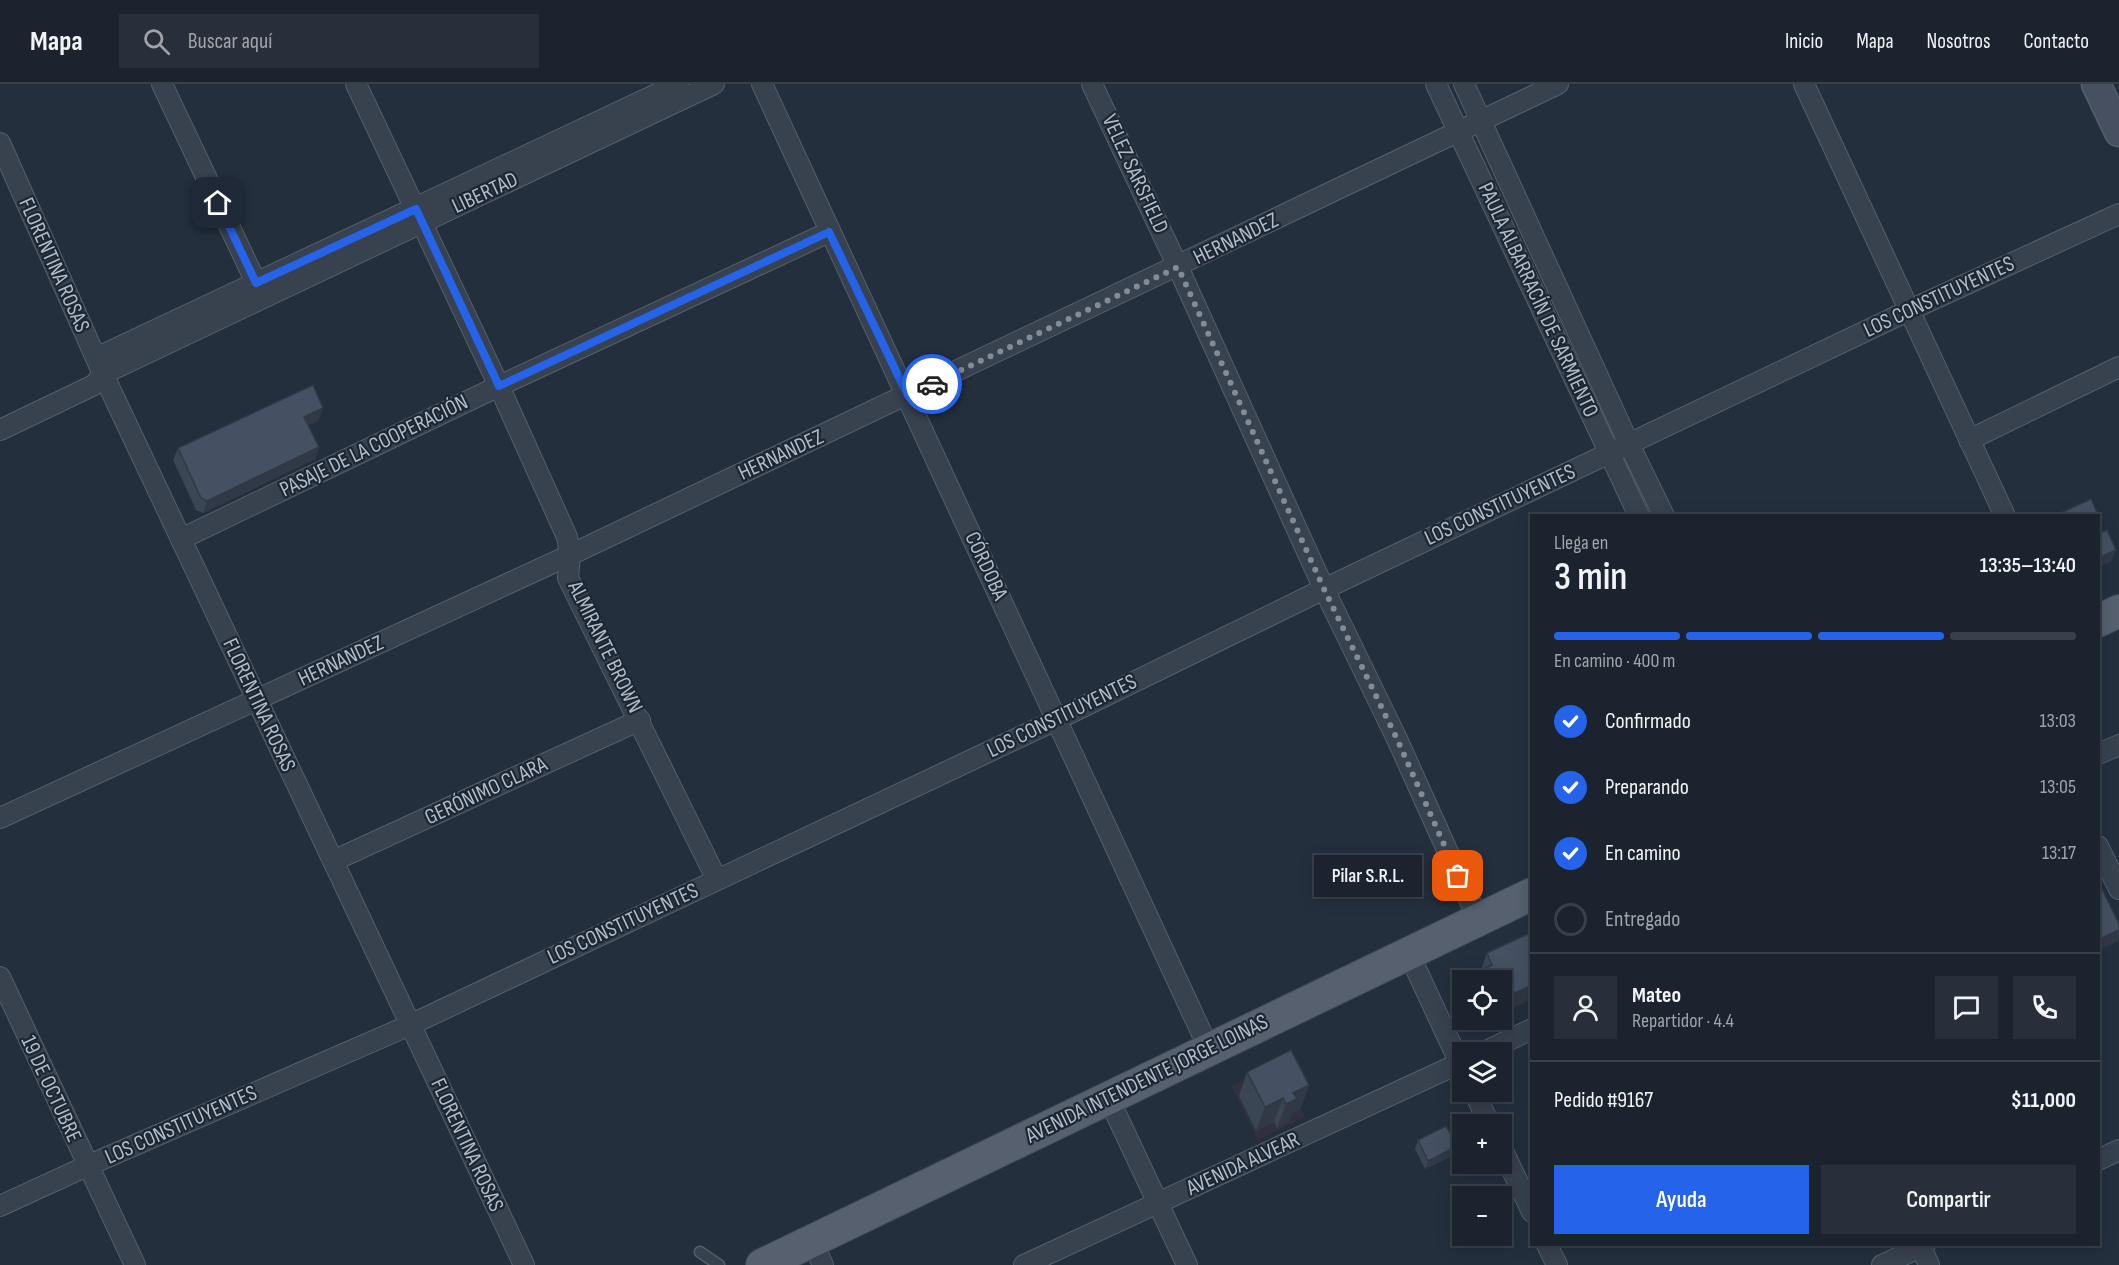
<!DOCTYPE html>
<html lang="es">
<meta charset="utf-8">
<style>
body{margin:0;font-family:"Sofia Sans Condensed",sans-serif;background:#282f3a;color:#f1f3f6;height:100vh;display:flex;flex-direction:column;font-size:22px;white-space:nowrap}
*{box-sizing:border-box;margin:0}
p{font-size:20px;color:#a0a4aa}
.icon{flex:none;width:33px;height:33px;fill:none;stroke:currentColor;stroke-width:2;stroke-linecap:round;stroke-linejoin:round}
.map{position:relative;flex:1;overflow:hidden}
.side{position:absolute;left:1530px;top:430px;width:570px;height:732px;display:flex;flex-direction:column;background:#1b232e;border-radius:0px;box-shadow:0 3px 15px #0003,0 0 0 2px #39404a}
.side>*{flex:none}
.fabs{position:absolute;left:1452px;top:886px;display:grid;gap:12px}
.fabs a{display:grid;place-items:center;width:60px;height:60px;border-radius:0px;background:#1b232e;box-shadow:0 3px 15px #0003,0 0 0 2px #39404a;font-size:30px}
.pin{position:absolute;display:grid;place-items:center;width:51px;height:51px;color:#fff;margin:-26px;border-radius:12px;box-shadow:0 3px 9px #0006}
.courier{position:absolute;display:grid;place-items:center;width:60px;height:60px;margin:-30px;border:4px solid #2563eb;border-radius:50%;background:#fff;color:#222;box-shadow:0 2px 8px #0007}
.bubble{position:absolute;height:42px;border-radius:0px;background:#1b232e;box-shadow:0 3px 15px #0003,0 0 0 2px #39404a;font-size:20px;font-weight:600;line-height:42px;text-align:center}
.head em{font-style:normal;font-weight:600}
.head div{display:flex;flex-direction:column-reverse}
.head{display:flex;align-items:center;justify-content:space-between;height:102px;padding:0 24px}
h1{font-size:39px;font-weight:600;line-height:45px}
.bar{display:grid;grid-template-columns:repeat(4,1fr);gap:9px 6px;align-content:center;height:72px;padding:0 24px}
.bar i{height:8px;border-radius:4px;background:#39404a}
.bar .active{background:#2563eb}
.bar p{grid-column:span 4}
.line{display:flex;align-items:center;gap:15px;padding:0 24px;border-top:2px solid #39404a}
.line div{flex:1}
.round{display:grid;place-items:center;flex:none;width:63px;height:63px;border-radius:0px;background:#282f3a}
ol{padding:0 24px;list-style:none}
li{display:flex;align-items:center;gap:18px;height:66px}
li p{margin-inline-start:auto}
li .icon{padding:6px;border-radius:50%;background:#2563eb;color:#fff;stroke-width:4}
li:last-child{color:#a0a4aa}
li i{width:33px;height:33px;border:3px solid #39404a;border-radius:50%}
.button{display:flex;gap:12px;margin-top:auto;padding:12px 24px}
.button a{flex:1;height:69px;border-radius:0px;background:#2563eb;color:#fff;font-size:24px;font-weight:600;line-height:69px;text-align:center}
.button a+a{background:#282f3a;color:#f1f3f6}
header{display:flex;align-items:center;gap:36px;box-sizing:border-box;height:84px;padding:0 30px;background:#1b232e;border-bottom:2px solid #39404a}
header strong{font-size:28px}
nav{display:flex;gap:33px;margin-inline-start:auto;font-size:21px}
.search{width:420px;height:54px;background:#282f3a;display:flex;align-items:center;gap:15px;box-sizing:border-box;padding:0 21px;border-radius:0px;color:#a0a4aa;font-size:22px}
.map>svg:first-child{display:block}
.medical{fill:#32303f}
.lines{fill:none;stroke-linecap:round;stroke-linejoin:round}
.lane-casing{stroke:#565f6c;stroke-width:13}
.street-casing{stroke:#565f6c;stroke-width:22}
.secondary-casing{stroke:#565f6c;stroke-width:31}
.primary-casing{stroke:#414a57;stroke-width:34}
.lane{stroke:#38414e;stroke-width:10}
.street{stroke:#38414e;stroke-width:20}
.secondary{stroke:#465061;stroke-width:28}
.primary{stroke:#56606e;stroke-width:32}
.wall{fill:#3b4654}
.shaded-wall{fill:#303945}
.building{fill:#455162;stroke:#303945;stroke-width:1.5}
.done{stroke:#828b98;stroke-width:6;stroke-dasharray:0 10.8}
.route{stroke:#2563eb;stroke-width:8}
.labels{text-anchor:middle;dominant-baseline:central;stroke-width:4.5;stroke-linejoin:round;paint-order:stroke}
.street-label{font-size:22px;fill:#b4bcc9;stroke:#1d2633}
</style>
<header>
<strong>Mapa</strong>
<div class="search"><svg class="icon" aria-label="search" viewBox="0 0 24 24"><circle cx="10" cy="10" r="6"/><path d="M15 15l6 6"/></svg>Buscar aquí</div>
<nav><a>Inicio</a><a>Mapa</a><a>Nosotros</a><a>Contacto</a></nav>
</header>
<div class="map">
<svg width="2119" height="1181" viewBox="0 0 2119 1181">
<rect width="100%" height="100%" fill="#242f3e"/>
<polygon class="medical" points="1277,979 1305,1033 1258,1056 1231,1002"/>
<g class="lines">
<g class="lane-casing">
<polyline id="lane" points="700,1168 719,1181"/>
</g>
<g class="street-casing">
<g id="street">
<polyline points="162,0 261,209"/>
<polyline points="356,0 499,302 567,453 570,471 568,494 717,796"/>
<polyline points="762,0 1209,965"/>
<polyline points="1092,0 1178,183 1324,505 1397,655 1478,835"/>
<polyline points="1436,0 1639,432"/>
<polyline points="1464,0 1629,360 1664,432"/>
<polyline points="1804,0 2005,432"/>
<polyline points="0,59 103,290 524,1181"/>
<polyline points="96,274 678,0"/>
<polyline points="0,346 94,301 103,290 714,0"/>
<polyline points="1969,356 2119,283"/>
<polyline points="181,455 499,302 829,148"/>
<polyline points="2098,670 2119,661"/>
<polyline points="0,734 570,471 1558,0"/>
<polyline points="2098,762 2119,805"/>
<polyline points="333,777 640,636"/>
<polyline points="1409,870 1462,984"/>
<polyline points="0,893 135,1181"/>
<polyline points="1482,969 1532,945"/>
<polyline points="1474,1008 1490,1041"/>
<polyline points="1108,1013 1187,1181"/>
<polyline points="1502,1065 1532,1128"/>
<polyline points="2098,1076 2119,1066"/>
<polyline points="0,1122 87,1082 410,941 1056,636 1324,505 1910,226 2119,130"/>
<polyline points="812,1157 823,1181"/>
<polyline points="1547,1161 1557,1181"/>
<polyline points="1920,1161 1929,1181"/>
<polyline points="1024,1181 1462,978"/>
<polyline points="1882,1181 1925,1161"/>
</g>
</g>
<g class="secondary-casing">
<polyline id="secondary" points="2096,0 2119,48"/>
</g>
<g class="primary-casing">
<g id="primary">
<polyline points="2098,537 2119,527"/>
<polyline points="762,1181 1532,810"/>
</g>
</g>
<use href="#lane" class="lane"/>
<use href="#street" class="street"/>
<use href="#secondary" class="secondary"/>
<use href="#primary" class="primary"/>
</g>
<g class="wall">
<polygon points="323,324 318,337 308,341 319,363 315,375 203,429 196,426 173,376 178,364"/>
<polygon points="1487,869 1532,915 1462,897 1462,933 1453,913 1459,896 1481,886"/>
<polygon points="1464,936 1487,936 1468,945"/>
<polygon points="1247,988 1309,1001 1300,1025 1291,1030 1288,1039 1277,1044 1274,1038 1256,1047 1239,1012"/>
<polygon points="1418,1056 1457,1062 1454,1071 1425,1085 1415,1065"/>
</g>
<g class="shaded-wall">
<polygon points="323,324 318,337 299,345 304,333"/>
<polygon points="319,363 315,375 203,429 207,417"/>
<polygon points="2116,466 2111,478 2098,484 2098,474"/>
<polygon points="2119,846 2119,851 2117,858 2098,866 2098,856"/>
<polygon points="1532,901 1532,915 1502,929 1502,915"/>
<polygon points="1471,936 1487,936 1468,945"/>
<polygon points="1309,1001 1300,1025 1291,1030 1288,1039 1277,1044 1286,1020 1293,1009"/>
<polygon points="1283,1014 1274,1038 1256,1047 1265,1023"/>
<polygon points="1457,1062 1454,1071 1425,1085 1428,1077"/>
</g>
<g class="building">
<polygon points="313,301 323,324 304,333 319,363 207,417 201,414 178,364"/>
<polygon points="2091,415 2101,437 2098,438 2098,432 2054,432"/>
<polygon points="2107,446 2116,466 2098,474 2098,450"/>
<polygon points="2098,797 2119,840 2119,846 2098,856"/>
<polygon points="1532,848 1532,901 1502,915 1502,897 1462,897 1462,903 1459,896 1492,881 1487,869"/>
<polygon points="1291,966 1309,1001 1293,1009 1297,1015 1286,1020 1283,1014 1265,1023 1247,988"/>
<polygon points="1446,1042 1457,1062 1428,1077 1418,1056"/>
</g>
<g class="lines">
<polyline class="done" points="932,300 1178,183 1324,505 1397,655 1458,792"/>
<polyline class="route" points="218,119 256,199 416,125 499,302 829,148 908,312 932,300"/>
</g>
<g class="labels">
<g class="street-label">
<text transform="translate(1135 90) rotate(65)">VELEZ SARSFIELD</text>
<text transform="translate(485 109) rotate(-25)">LIBERTAD</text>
<text transform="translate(1236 155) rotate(-26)">HERNANDEZ</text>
<text transform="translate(54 181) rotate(66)">FLORENTINA ROSAS</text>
<text transform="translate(1939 213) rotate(-25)">LOS CONSTITUYENTES</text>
<text transform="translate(1538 216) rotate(65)">PAULA ALBARRACÍN DE SARMIENTO</text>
<text transform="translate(374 362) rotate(-26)">PASAJE DE LA COOPERACIÓN</text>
<text transform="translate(781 371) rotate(-25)">HERNANDEZ</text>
<text transform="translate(1500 421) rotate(-25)">LOS CONSTITUYENTES</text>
<text transform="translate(986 482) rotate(65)">CÓRDOBA</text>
<text transform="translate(605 563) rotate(64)">ALMIRANTE BROWN</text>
<text transform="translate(341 577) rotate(-25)">HERNANDEZ</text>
<text transform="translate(259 621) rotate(65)">FLORENTINA ROSAS</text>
<text transform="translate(1062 632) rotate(-26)">LOS CONSTITUYENTES</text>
<text transform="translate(486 707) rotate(-25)">GERÓNIMO CLARA</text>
<text transform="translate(623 840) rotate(-25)">LOS CONSTITUYENTES</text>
<text transform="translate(1147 995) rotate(-26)">AVENIDA INTENDENTE JORGE LOINAS</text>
<text transform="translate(51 1005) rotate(65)">19 DE OCTUBRE</text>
<text transform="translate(181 1041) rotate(-24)">LOS CONSTITUYENTES</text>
<text transform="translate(467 1061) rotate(65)">FLORENTINA ROSAS</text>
<text transform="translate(1243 1080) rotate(-25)">AVENIDA ALVEAR</text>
</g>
</g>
</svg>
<div class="fabs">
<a><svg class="icon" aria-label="locate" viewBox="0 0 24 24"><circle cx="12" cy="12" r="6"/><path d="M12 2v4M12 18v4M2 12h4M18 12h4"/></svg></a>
<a><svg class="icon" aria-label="layers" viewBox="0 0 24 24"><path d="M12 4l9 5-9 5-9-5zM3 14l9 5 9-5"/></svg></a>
<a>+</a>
<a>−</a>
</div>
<div class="pin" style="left:1458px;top:792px;background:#ea580c"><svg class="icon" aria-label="bag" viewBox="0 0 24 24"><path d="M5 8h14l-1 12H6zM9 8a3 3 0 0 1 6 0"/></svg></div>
<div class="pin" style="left:218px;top:119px;background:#1f2937"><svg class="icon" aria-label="home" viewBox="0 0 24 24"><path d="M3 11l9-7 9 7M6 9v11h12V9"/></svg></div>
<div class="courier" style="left:932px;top:300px"><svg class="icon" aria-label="car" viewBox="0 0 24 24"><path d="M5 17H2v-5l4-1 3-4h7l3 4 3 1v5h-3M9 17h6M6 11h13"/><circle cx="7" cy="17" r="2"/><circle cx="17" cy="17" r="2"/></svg></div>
<div class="bubble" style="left:1314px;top:771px;width:108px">Pilar S.R.L.</div>
<section class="side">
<div class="head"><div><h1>3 min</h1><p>Llega en</p></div><em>13:35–13:40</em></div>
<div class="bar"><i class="active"></i><i class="active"></i><i class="active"></i><i></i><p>En camino · 400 m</p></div>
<ol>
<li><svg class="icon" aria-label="check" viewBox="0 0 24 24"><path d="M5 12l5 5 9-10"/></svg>Confirmado<p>13:03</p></li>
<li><svg class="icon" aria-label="check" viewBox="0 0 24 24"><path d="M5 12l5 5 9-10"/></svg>Preparando<p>13:05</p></li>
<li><svg class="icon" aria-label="check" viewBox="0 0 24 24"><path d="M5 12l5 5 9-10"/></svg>En camino<p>13:17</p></li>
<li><i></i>Entregado</li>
</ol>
<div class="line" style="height:108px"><a class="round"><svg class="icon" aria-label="person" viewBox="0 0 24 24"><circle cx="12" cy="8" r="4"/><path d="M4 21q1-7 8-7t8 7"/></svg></a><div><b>Mateo</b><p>Repartidor · 4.4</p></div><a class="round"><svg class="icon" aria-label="chat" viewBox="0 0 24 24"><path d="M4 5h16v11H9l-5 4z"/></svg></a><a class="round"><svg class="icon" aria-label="phone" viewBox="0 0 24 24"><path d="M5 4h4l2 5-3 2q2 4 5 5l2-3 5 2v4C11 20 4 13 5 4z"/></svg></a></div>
<div class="line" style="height:78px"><div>Pedido #9167</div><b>$11,000</b></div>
<div class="button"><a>Ayuda</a><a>Compartir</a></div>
</section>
</div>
